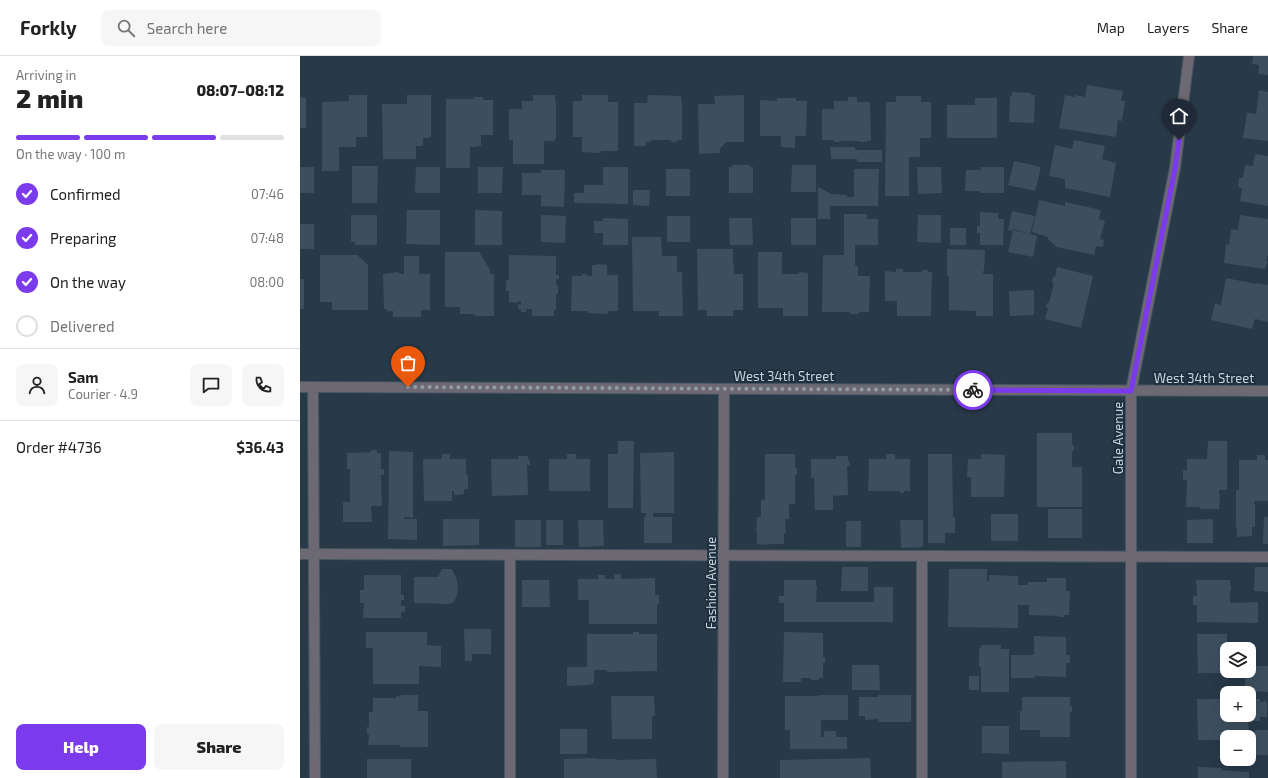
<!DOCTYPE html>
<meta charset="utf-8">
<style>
body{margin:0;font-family:"Exo 2",sans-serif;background:#f6f6f6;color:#222;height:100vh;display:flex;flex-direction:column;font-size:15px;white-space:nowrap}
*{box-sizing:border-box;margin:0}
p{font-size:13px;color:#767676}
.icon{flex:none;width:22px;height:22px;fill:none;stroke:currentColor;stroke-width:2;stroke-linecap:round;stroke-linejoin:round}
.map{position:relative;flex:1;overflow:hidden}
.drawer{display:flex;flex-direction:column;background:#fff;width:300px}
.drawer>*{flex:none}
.tools{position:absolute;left:920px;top:586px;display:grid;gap:8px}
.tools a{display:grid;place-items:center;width:36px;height:36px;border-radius:8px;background:#fff;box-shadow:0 4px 16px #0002;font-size:20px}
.pin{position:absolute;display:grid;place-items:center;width:34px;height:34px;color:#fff;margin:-41px -17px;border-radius:50% 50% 50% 0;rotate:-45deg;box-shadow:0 0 4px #0007}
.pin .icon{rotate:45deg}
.courier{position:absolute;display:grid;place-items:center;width:40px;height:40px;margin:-20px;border:3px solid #7c3aed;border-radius:50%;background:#fff;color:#222;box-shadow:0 1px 5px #0007}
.overview em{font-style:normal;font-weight:800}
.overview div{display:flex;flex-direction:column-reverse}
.overview{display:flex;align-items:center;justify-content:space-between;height:68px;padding:0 16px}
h1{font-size:26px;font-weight:800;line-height:30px}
.bar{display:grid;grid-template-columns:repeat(4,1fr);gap:6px 4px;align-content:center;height:48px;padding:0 16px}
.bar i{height:5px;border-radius:3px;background:#e0e0e0}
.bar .on{background:#7c3aed}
.bar p{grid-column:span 4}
.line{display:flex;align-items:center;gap:10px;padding:0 16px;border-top:1px solid #e0e0e0}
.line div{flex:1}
.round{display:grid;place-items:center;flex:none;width:42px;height:42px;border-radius:8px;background:#f6f6f6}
ol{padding:0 16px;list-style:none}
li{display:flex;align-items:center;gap:12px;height:44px}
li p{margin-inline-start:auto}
li .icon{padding:4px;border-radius:50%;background:#7c3aed;color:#fff;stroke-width:4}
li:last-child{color:#767676}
li i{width:22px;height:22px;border:2px solid #e0e0e0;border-radius:50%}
.primary-button{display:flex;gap:8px;margin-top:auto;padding:8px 16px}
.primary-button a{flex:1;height:46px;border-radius:8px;background:#7c3aed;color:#fff;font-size:16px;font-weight:800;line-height:46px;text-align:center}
.primary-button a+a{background:#f6f6f6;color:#222}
header{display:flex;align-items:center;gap:24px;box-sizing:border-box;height:56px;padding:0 20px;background:#fff;border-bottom:1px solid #e0e0e0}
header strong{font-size:19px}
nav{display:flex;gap:22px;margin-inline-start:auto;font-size:14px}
.search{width:280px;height:36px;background:#f6f6f6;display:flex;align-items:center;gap:10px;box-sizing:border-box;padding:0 14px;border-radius:8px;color:#767676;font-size:15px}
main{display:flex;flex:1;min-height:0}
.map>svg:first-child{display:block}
.building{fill:#3d4f5f}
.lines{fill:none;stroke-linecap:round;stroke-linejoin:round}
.minor-casing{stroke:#455563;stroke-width:12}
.minor{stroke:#6d6973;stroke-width:10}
.done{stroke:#909da8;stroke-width:4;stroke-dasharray:0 7.2}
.route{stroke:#7c3aed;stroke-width:5}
.labels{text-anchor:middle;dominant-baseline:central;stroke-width:4;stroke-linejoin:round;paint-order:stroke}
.street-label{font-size:13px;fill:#c8d3dc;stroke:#1e2f3e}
</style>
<header>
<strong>Forkly</strong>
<div class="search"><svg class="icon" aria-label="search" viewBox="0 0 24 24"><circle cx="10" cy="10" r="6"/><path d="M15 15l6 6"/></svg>Search here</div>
<nav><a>Map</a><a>Layers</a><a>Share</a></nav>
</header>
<main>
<section class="drawer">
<div class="overview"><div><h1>2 min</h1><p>Arriving in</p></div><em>08:07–08:12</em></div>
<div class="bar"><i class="on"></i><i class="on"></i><i class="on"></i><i></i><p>On the way · 100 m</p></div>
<ol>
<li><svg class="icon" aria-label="check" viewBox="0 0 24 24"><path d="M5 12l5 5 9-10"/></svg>Confirmed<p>07:46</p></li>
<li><svg class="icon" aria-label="check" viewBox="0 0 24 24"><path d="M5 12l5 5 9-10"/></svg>Preparing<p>07:48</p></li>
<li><svg class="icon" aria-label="check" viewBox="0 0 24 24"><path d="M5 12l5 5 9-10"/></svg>On the way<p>08:00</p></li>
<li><i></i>Delivered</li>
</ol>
<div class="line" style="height:72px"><a class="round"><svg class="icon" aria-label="person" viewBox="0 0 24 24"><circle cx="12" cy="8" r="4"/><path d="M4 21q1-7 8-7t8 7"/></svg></a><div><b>Sam</b><p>Courier · 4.9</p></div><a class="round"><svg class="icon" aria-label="chat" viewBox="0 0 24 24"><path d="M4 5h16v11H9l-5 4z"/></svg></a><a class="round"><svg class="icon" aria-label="phone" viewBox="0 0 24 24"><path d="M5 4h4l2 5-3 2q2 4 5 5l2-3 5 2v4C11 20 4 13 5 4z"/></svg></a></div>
<div class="line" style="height:52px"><div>Order #4736</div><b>$36.43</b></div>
<div class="primary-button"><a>Help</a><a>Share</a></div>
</section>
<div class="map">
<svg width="968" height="722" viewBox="0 0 968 722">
<rect width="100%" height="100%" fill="#283948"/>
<g class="building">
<polygon points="953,0 968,0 968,19 958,18 959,9 952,8"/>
<polygon points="787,29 823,35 821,45 825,45 822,65 818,64 816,81 759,72 765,39 775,41 775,39 785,41"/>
<polygon points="959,34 968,36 968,85 943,82 947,57 956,58"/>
<polygon points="712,36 731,37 731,39 735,39 734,67 709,66 710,40 712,40"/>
<polygon points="49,39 67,39 67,81 56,81 56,91 39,91 39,115 22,115 22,46 49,45"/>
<polygon points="107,39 131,39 131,81 129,81 129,82 123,82 123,90 116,90 116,103 83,103 82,48 107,48"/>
<polygon points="233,39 255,39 255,45 256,45 256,82 254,85 244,85 244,108 213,108 213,84 209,84 209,53 222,53 222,45 233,45"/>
<polygon points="282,39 308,39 308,46 318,46 318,95 301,95 301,97 282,96 282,81 273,81 273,45 282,45"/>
<polygon points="348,39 381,40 381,45 382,45 382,84 377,84 377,86 371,86 371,84 351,84 351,86 346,86 346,90 334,90 334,47 347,47"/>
<polygon points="444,39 444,86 426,86 420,93 420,97 399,98 398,48 415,48 414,40"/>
<polygon points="596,40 621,40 621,46 631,46 631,82 620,82 620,101 609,101 609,140 585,140 586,46 596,46"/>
<polygon points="0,41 6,42 6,72 0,72"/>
<polygon points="174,41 183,41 183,44 193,44 193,79 181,79 181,90 177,90 177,91 171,91 171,90 170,90 170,112 146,112 146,43 174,43"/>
<polygon points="548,41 557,41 557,46 570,46 571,85 566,85 566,86 559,86 559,85 540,85 540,86 534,86 534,84 522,84 522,53 534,53 534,45 548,45"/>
<polygon points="477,42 496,42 496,45 507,45 506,80 495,80 495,92 481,91 481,80 460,80 460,44 477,45"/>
<polygon points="675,42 697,42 697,82 647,82 647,49 675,49"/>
<polygon points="774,84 805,90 802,103 816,107 810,141 765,132 765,123 749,120 755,89 772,93"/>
<polygon points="530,91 555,91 555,94 582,94 582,106 557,106 557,103 531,103"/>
<polygon points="955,98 968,100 968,150 940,145 942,132 938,131 939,122 943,122 945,109 953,110"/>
<polygon points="714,105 741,111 735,135 708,129"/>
<polygon points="432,109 450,109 450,111 453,111 453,137 429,137 429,111 432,111"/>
<polygon points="492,109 516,109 516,136 491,136"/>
<polygon points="52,110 78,110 77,147 52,147"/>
<rect x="0" y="111" width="14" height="26"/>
<polygon points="116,111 140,111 140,137 115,137"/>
<polygon points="178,111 203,111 202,137 178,137"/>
<polygon points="303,111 328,111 328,148 274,147 274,137 284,137 284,129 303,129"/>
<polygon points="617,111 641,111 642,137 618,138"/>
<polygon points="681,111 704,111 704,137 680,137 680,135 665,135 666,114 681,114"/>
<rect x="366" y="113" width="24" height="27"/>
<polygon points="554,113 579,113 578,150 530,150 530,163 518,163 518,131 531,138 547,139 546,141 554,141"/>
<polygon points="241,114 265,114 264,151 241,150 241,139 222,139 222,117 241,117"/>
<polygon points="333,134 350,134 349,150 333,149"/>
<polygon points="739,144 765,150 765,146 801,154 799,163 805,165 800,183 804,184 803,191 796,190 794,199 757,191 748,183 748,181 732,176"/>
<polygon points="107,154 140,154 140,189 106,188"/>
<polygon points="175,154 202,155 202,189 175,189"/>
<polygon points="712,155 735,160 730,178 713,173 713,175 708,174"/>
<polygon points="680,156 698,157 698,163 704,163 703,189 680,189 680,177 677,177 677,170 680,170"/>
<polygon points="544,158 567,158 567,163 578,163 578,189 555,189 555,210 558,210 558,220 570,220 569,256 559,256 559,258 550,258 550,256 522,256 523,199 544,199"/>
<polygon points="51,159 77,159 77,189 55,189 55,186 51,186"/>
<polygon points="241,159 266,160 265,187 241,186"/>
<polygon points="618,159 641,159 641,187 617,186"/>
<polygon points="940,159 968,163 968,200 967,200 966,205 968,205 965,213 924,207 926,188 929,189 931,173 938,174"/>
<rect x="367" y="160" width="23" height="26"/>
<polygon points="303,162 328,163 328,189 303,189 303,177 294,177 294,165 303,165"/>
<polygon points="429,162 452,162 453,189 430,189"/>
<rect x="491" y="162" width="25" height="27"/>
<rect x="0" y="168" width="14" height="25"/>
<rect x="650" y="172" width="16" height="17"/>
<polygon points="713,174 737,180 733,201 708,196"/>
<polygon points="332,181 361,181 362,200 377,200 377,216 382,216 383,260 359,260 359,255 333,255"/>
<polygon points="397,193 433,193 433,209 434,209 434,218 443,218 443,254 433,254 433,260 407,260 407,254 398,254"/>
<polygon points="647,193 685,194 684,215 683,215 683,218 693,218 693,260 676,260 676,255 649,254 649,220 647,220"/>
<polygon points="145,196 179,196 190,214 190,218 194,218 194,260 175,260 175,258 160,258 160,251 145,251"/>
<polygon points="458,196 482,196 482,218 499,218 499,216 508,217 508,260 483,260 483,252 458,252"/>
<polygon points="20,199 57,199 68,209 68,254 32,254 32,246 20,246"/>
<polygon points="209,199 256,200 256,219 259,219 259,223 256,223 256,229 258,229 258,238 256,238 256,254 254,254 254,260 232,260 232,253 226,253 226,256 221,256 221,253 218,253 218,248 221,249 221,246 218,245 218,247 209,246 209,235 206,235 206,224 209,224"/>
<polygon points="104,200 119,200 119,218 130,218 130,254 121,254 121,261 93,261 93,255 87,255 87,253 84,253 83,218 99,216 99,218 104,218"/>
<polygon points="297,208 307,209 307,219 318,219 318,255 308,255 308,258 288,257 288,255 271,255 272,220 282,220 282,218 287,218 287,220 292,220 292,209 296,209"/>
<polygon points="757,211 793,220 781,272 745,263 748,252 746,251 747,247 749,247 754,227 752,227 753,221 755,221"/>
<polygon points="596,213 603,213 603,216 622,216 622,214 628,214 628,216 632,216 631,260 597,260 597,245 585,245 585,215 596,216"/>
<polygon points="926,222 957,228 957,227 968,229 968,266 955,263 952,273 911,264 915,247 921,249"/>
<rect x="0" y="223" width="4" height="30"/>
<polygon points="734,234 734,259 710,260 709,235"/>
<polygon points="737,377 772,377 772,389 774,389 774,395 772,395 772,411 782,411 782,451 737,451"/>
<polygon points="318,385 334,385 333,452 308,452 308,398 318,398"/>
<polygon points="908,385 927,385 927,434 919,434 919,439 920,439 919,453 900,453 900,451 886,451 887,424 883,424 883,414 887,414 887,403 907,403"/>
<polygon points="71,394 77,394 77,397 81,397 81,413 84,413 84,419 81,419 82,450 71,450 72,466 43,466 43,446 50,446 50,413 47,413 47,397 71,396"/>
<polygon points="89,395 113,396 113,462 104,461 104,463 117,463 117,484 88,483"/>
<polygon points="374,396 374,457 353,457 353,461 372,461 372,487 344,487 344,461 346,461 346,457 341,457 340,397"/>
<polygon points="142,398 150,398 150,403 166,403 166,419 168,419 168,433 165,433 164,435 164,438 154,439 154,435 152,435 152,445 124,445 123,403 142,403"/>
<polygon points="267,398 276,398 276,403 290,403 290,435 249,435 249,403 267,403"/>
<polygon points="465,398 495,398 495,412 497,412 497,419 495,419 495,448 489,448 489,463 485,463 486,477 484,477 484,488 467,488 468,489 457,488 457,476 456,476 457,461 461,461 461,444 465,444"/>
<polygon points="586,398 595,398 595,403 610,403 610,435 604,435 604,437 600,437 600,435 568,435 569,403 586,403"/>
<polygon points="628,398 652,398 653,461 655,461 655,477 645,477 645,487 628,487"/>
<polygon points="681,398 705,399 704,441 671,441 671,421 667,421 668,403 681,403"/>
<polygon points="957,399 965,399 965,404 968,404 968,445 954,445 954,448 955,448 955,471 952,471 952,480 937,481 937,471 936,471 936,434 939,434 939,404 957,404"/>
<polygon points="218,400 228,400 228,404 230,403 230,409 227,409 228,439 192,440 191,403 218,403"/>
<polygon points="536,400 548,400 548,405 549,405 550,410 547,410 548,439 533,440 533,454 515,454 514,422 511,422 511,403 536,403"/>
<rect x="748" y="453" width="34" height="29"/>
<rect x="691" y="458" width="27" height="27"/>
<polygon points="964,461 968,461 968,488 963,488"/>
<polygon points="143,463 179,463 179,489 143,490"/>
<polygon points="913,463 913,487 887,487 887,464"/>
<rect x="215" y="464" width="26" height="27"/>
<rect x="246" y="464" width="17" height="25"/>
<polygon points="278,464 303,464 304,490 279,491"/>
<polygon points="600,464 623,464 623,491 601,492"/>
<rect x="546" y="465" width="15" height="26"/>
<polygon points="542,511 568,511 568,535 541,535"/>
<polygon points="955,511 968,511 968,536 954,535"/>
<polygon points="142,513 152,513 157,524 158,536 154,546 149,548 114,547 114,521 138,521"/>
<polygon points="649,513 687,513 687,525 689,525 689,519 718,520 718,529 728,529 728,526 747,526 747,522 766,522 766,535 770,535 769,559 764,559 764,561 759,561 759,560 729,559 729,549 718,549 718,572 648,571"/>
<polygon points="314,518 321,518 321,523 355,522 355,539 359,539 359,548 357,548 357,568 289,568 289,544 278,544 278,523 298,523 298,519 305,519 305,523 314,523"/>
<polygon points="64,519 101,519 101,539 104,539 104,544 101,544 101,550 105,550 105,556 101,556 101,562 63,562 64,547 60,547 60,534 64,534"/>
<polygon points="222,524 249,524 250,551 222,551"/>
<polygon points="484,524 516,524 516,530 517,530 516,546 574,546 574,531 593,531 593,566 484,566 484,547 479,547 479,540 484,540"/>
<polygon points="896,524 930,524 930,530 931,530 931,535 930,535 930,547 958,546 958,567 897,566 897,549 893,549 893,540 897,540"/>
<polygon points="164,573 191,573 191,598 172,598 172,605 165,605"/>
<polygon points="66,576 127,576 127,589 141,590 141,611 119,610 119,628 73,628 73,592 66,592"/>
<polygon points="333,576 339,576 339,578 357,578 357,615 307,616 307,614 294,614 294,627 289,629 267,630 267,611 287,611 287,578 333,578"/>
<polygon points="484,576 523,577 523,601 525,601 525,607 523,607 523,622 519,622 519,624 511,624 511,622 501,622 501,626 483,626"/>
<polygon points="897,578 927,578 927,617 898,617"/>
<polygon points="734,580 766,581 766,599 770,599 770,607 766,607 766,621 735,620 735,622 711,622 711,599 734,599"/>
<polygon points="681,589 701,589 701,593 709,593 709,636 681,636 681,611 679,611 679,592 681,593"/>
<polygon points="552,609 579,609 580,634 552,634"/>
<polygon points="949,610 968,610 968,636 945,635 945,615 949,615"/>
<rect x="669" y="620" width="10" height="14"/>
<polygon points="101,639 118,639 118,655 128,655 128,691 100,691 100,689 68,689 69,678 67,678 67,671 69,671 69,656 73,656 73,642 96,642 96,640 101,641"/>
<polygon points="519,639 548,639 548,664 521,664 521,681 524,681 524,675 536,675 536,681 547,681 547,693 490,693 490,674 485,674 485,640 519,640"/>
<polygon points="578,639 611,639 611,666 578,666 578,663 565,664 565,660 559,660 559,641 578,641"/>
<polygon points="311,640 354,640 355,660 352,660 352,683 312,683"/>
<polygon points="722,641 770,641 770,650 772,650 772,656 770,656 770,681 740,681 740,674 720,674 720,655 722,655"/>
<polygon points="897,643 927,643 927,659 949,659 949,643 960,643 960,646 967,645 967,661 960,661 960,665 948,665 949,681 927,681 927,684 898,684"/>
<polygon points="682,670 709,670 709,698 682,697"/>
<rect x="260" y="673" width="27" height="25"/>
<rect x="955" y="674" width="13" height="25"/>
<polygon points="297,702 297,703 316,703 316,704 356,703 357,722 264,722 264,703"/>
<polygon points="570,702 571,722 480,722 480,704"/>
<rect x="67" y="703" width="44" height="19"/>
<polygon points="766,705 766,722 702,722 702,706"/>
<polygon points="898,711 922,712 922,714 949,716 949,722 898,722"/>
</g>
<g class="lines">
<g class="minor-casing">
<g id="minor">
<polyline points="0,331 968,335"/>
<polyline points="13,331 15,722"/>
<polyline points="0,498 968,501"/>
<polyline points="210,499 210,722"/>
<polyline points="622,500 622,722"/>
<polyline points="423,722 424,333"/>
<polyline points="831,722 831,335 875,112 889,0"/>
</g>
</g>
<use href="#minor" class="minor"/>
</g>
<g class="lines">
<polyline class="done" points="108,331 673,334"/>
<polyline class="route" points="673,334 831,335 875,112 879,84"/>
</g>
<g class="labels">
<g class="street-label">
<text x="484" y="320">West 34th Street</text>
<text x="904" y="322">West 34th Street</text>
<text transform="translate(818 382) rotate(-90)">Gale Avenue</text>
<text transform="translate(411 527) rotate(-90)">Fashion Avenue</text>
</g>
</g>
</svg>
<div class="tools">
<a><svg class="icon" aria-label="layers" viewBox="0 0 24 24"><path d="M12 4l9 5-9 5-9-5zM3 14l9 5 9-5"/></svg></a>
<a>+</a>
<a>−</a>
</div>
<div class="pin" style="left:108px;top:331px;background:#ea580c"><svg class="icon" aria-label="bag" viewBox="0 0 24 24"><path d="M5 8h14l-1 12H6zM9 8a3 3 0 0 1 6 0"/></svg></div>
<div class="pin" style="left:879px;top:84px;background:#1f2937"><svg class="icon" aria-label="home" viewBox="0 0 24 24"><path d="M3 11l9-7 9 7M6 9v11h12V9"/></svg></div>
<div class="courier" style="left:673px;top:334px"><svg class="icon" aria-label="bike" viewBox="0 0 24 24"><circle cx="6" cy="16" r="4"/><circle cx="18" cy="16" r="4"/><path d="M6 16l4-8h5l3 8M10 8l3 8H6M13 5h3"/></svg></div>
</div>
</main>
